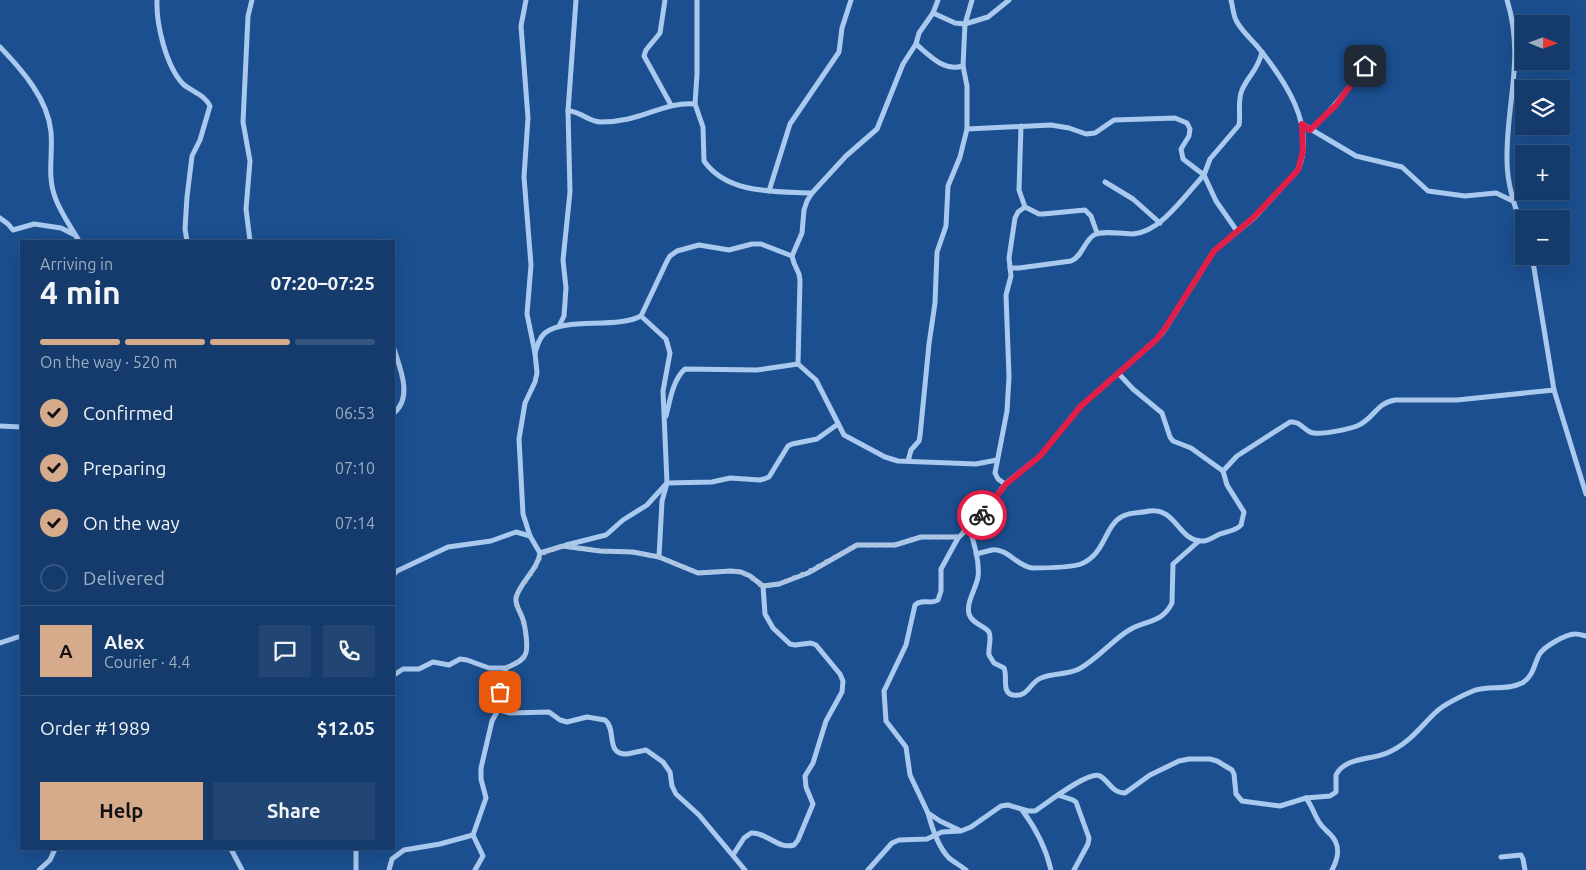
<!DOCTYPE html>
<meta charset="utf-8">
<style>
body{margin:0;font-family:Ubuntu,sans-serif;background:#214673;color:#f1f3f6;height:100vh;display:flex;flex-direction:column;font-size:19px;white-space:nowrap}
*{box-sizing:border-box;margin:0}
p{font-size:16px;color:#9dadc1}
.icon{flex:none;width:28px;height:28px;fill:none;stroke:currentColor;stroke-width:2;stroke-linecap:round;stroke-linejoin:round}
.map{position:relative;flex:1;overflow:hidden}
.details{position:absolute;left:20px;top:240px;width:375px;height:610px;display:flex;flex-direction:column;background:#143b6b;border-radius:0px;box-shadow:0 5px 20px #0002,0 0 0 1px #33557e}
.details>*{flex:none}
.needle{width:32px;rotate:91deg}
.fabs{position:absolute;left:1515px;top:15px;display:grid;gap:10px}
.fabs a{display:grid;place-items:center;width:55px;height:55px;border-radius:0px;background:#143b6b;box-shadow:0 5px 20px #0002,0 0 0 1px #33557e;font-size:25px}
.pin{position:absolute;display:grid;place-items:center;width:42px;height:42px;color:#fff;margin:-21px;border-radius:10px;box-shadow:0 2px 8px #0006}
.courier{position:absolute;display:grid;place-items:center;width:50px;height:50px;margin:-25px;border:4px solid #e11d48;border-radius:50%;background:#fff;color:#222;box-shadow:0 1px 6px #0007}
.headline em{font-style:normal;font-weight:700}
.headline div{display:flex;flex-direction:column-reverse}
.headline{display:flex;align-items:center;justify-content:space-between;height:85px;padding:0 20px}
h1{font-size:32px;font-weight:700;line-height:38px}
.bar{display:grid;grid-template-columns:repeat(4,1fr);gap:8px 5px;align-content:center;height:60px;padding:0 20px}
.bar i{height:6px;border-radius:4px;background:#33557e}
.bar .selected{background:#d6ab8b}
.bar p{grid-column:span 4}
.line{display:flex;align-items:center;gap:12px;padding:0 20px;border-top:1px solid #33557e}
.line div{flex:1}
.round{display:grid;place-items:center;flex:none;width:52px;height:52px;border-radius:0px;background:#214673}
ol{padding:0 20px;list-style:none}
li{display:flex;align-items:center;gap:15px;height:55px}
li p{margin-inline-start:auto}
li .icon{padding:5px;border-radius:50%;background:#d6ab8b;color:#111;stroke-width:4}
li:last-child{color:#9dadc1}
li i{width:28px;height:28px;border:2px solid #33557e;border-radius:50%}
.button{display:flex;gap:10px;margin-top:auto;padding:10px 20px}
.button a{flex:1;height:58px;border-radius:0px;background:#d6ab8b;color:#111;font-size:20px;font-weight:700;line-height:58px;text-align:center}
.button a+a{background:#214673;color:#f1f3f6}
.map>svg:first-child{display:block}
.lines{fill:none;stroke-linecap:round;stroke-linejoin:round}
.minor{stroke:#a9c9ee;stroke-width:5}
.done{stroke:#afc1d8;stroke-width:5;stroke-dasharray:0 9}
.route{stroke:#e11d48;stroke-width:6}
</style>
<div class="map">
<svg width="1586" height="870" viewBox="0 0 1586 870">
<rect width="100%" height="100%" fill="#1b4f8f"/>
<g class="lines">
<g class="minor">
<path d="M157,0C156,24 166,66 183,84C191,91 205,95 210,106L200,140L192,156L187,197L185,229L187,241"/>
<path d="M526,0L521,26L528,118L524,177L531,265L527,314L535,353L537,373L535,382L525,403L519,439L523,514L530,536L540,553C538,570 519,583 516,598C515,605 520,611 522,617C525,624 529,648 525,655C522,662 512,665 506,668L501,684L499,708L503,711L510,713L549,712L560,720L567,722L587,717L605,720C617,729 605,754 626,754C633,753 640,751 646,750L663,762L670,772L672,786L676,794L699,815L745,870"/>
<polyline points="665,0 660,33 646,50 644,56 671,105"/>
<path d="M697,0V74L695,104L703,127L704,161C728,195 776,191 812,193"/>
<polyline points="938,0 933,13 919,33 916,44 903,64 877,129 846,156 812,193 807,201 804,210 802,233 792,256 794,263 799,274 800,280 798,364 816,380 844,435 885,457 898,461 976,464 997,460"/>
<path d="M1507,0C1525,58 1506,103 1507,160C1507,185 1515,208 1524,231"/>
<polyline points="933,13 955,23 965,24 988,17 1009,0"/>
<path d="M916,44C930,56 944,72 963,66"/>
<path d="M0,47C22,70 48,99 51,132C53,154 47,176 55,197C60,212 71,227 79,241"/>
<path d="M568,111C581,111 588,122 601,122C609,122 619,121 628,119C652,114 669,102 695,104"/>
<polyline points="1302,124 1356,156 1402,167 1428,191 1465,196 1496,193 1513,201"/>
<polyline points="1021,126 1019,190 1025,207 1039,214 1043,214 1085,210 1091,216 1097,233"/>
<path d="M967,129L1051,125L1069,128L1086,134L1095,133L1114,120L1175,118L1187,123L1190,129L1189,136L1181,149L1183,159L1204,175C1186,194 1161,232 1133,234C1123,234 1102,230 1094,235C1084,241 1083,256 1071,261L1019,268H1010"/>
<path d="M1311,130C1334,107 1354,84 1370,56"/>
<polyline points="1105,182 1133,199 1160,223"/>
<polyline points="769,191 790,124 839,52 842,28 851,0"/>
<polyline points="0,218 8,224 13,230 34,224 61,228 75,235"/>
<path d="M1237,231L1216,201L1204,175L1210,159L1239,125C1241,114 1237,101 1242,90C1249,74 1257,72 1262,52"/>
<polyline points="250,241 246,209 250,161 243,122 248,16 252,0"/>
<polyline points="1532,256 1554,390 1586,494"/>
<polyline points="641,316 666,339 670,353 663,391 667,483 662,501 659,557"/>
<polyline points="559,326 564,316 566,288 563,260 570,192 568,111 576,0"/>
<path d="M394,349C400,368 413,397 394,413"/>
<path d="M535,353C537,346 539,338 545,333C564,317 617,329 641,316L667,261L670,256L677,251L699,245L729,250L752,244H761L792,256"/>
<path d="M666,416C670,401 673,379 685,369L757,370L798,364"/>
<polyline points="0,426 21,427"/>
<polyline points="908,461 911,450 919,441 920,436 929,344 935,303 937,252 946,226 948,186 960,157 967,129 967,86 963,66 965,24 972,0"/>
<path d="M1223,471L1237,456L1290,422C1300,421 1302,428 1310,432C1318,436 1349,429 1357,426C1374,419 1376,403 1395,400H1457L1554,390"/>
<polyline points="1005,484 998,479 995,473 1007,411 1009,377 1006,295 1011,276 1009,258 1015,218 1018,212 1025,207"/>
<path d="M969,528C974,542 980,561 978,577C976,589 966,602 969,614C972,624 984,625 989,632C992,638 988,648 989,655L994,663L1004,668C1008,676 1001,693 1013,695C1028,698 1030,682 1041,678C1053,673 1067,675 1079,669C1098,659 1114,638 1131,629C1147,620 1162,623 1172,603L1173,564L1199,541"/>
<path d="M958,538L941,569V591L938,600C930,605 922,598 915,605L906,645L884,691L886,721L906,747L910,775L928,813L940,821L959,830"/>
<polyline points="566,545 606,535 623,520 647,505 667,483 712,482 730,478 760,480 764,479 769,477 788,446 792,444 817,439 838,424"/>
<path d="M540,553L563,546L600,551L633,552L659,557L698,573L731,571L741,572L750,576L763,586L779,584L808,573L857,545H895L921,537H959L985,512L1005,484L1040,456L1081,406L1156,340L1164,331L1214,251L1255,217L1298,170C1317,126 1284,79 1257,46C1250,38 1242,31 1237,22C1233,16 1233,7 1231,0"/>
<path d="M976,554C981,553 987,551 992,550C1007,548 1017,566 1032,568C1045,568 1069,568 1081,564C1106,554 1104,525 1123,516C1130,512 1141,513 1149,511C1177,507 1178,542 1203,541C1209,541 1215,536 1220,534C1228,531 1236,531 1241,525L1244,512L1227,485L1223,471L1191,448L1173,441L1170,437L1162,413L1133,389L1118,373"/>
<polyline points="394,574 397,571 448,547 491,541 516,532 530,536"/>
<polyline points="0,643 21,636"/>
<polyline points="394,675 403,669 419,669 433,662 449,665 460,659 467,660 489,668 506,668"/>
<polyline points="1058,795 1073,800 1076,802 1089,838 1088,844 1074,870"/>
<path d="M1306,798C1312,806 1314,814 1319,822C1322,827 1326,830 1330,834C1341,845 1339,857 1332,870"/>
<path d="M1022,810C1035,827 1046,849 1051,870"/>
<path d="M928,813C932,828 938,847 949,858C954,862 961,866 966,870"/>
<polyline points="231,849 242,870"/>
<path d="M733,855L744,838L751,833C767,832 778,850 794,845L798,840L813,804L806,787L805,776L813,763L826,721L842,692L843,681L840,674L816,645L811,643L795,645L790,644L773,628L765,614L763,586"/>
<polyline points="1501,857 1521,855 1523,859 1525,870"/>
<polyline points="39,870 50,860 55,849"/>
<polyline points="356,870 356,849"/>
<polyline points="389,870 392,859 404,850 440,844 473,835"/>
<polyline points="475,870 483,856 473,835 486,798 481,779 481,768 492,721 499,708"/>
<path d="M868,870L892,843L899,840L927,839L942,832L961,831L971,827L1001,806L1008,805L1028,811H1035C1046,804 1089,770 1100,776C1109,781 1112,793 1125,793L1150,775L1179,761L1189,759H1210L1217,761L1232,770L1234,774L1236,794L1242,801L1280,806L1306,798L1330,796L1336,792V775C1345,757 1371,760 1387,753C1409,744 1420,727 1436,712C1443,705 1463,695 1473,691C1489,685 1506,691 1522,683C1533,677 1534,665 1539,655C1543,647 1566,634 1575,634C1579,634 1582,635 1586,636"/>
</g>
</g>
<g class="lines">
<path class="done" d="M500,692L506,668C512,665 521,662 525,655C529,648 525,624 522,617C520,611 515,605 516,598C519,584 538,570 540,554L563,546L600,551L632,552L659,557L698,573L731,571L741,572L750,576L762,586L779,584L808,572L857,545H895L921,537H958L982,515"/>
<polyline class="route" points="982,515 1006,484 1040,456 1081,406 1156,340 1164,330 1214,251 1254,217 1298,170 1303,151 1302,124 1310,130 1336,105 1365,66"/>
</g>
</svg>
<div class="fabs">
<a><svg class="needle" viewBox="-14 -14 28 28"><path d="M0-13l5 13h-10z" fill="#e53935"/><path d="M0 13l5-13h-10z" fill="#9dadc1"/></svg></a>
<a><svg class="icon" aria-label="layers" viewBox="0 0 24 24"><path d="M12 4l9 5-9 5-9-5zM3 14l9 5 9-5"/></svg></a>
<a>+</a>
<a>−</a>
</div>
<div class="pin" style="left:500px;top:692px;background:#ea580c"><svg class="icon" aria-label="bag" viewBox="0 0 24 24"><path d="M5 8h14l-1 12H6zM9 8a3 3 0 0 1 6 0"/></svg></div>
<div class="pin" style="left:1365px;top:66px;background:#1f2937"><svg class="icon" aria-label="home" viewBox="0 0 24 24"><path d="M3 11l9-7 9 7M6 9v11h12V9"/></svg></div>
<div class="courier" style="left:982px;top:515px"><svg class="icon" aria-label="bike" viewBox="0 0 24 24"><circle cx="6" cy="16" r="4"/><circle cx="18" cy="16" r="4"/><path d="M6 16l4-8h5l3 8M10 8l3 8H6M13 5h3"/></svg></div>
<section class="details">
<div class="headline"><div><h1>4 min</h1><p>Arriving in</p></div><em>07:20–07:25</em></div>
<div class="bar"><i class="selected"></i><i class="selected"></i><i class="selected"></i><i></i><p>On the way · 520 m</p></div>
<ol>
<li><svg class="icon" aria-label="check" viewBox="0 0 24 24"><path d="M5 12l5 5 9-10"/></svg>Confirmed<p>06:53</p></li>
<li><svg class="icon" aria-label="check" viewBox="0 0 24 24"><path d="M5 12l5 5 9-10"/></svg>Preparing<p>07:10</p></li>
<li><svg class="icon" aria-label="check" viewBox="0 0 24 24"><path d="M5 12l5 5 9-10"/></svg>On the way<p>07:14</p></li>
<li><i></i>Delivered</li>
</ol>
<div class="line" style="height:90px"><b class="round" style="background:#d6ab8b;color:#111">A</b><div><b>Alex</b><p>Courier · 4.4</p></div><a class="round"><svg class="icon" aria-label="chat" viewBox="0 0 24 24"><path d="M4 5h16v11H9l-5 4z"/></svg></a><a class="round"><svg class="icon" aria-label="phone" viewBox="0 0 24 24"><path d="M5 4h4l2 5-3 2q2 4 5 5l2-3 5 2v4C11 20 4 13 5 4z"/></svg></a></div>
<div class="line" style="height:65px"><div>Order #1989</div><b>$12.05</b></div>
<div class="button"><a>Help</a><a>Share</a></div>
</section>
</div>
